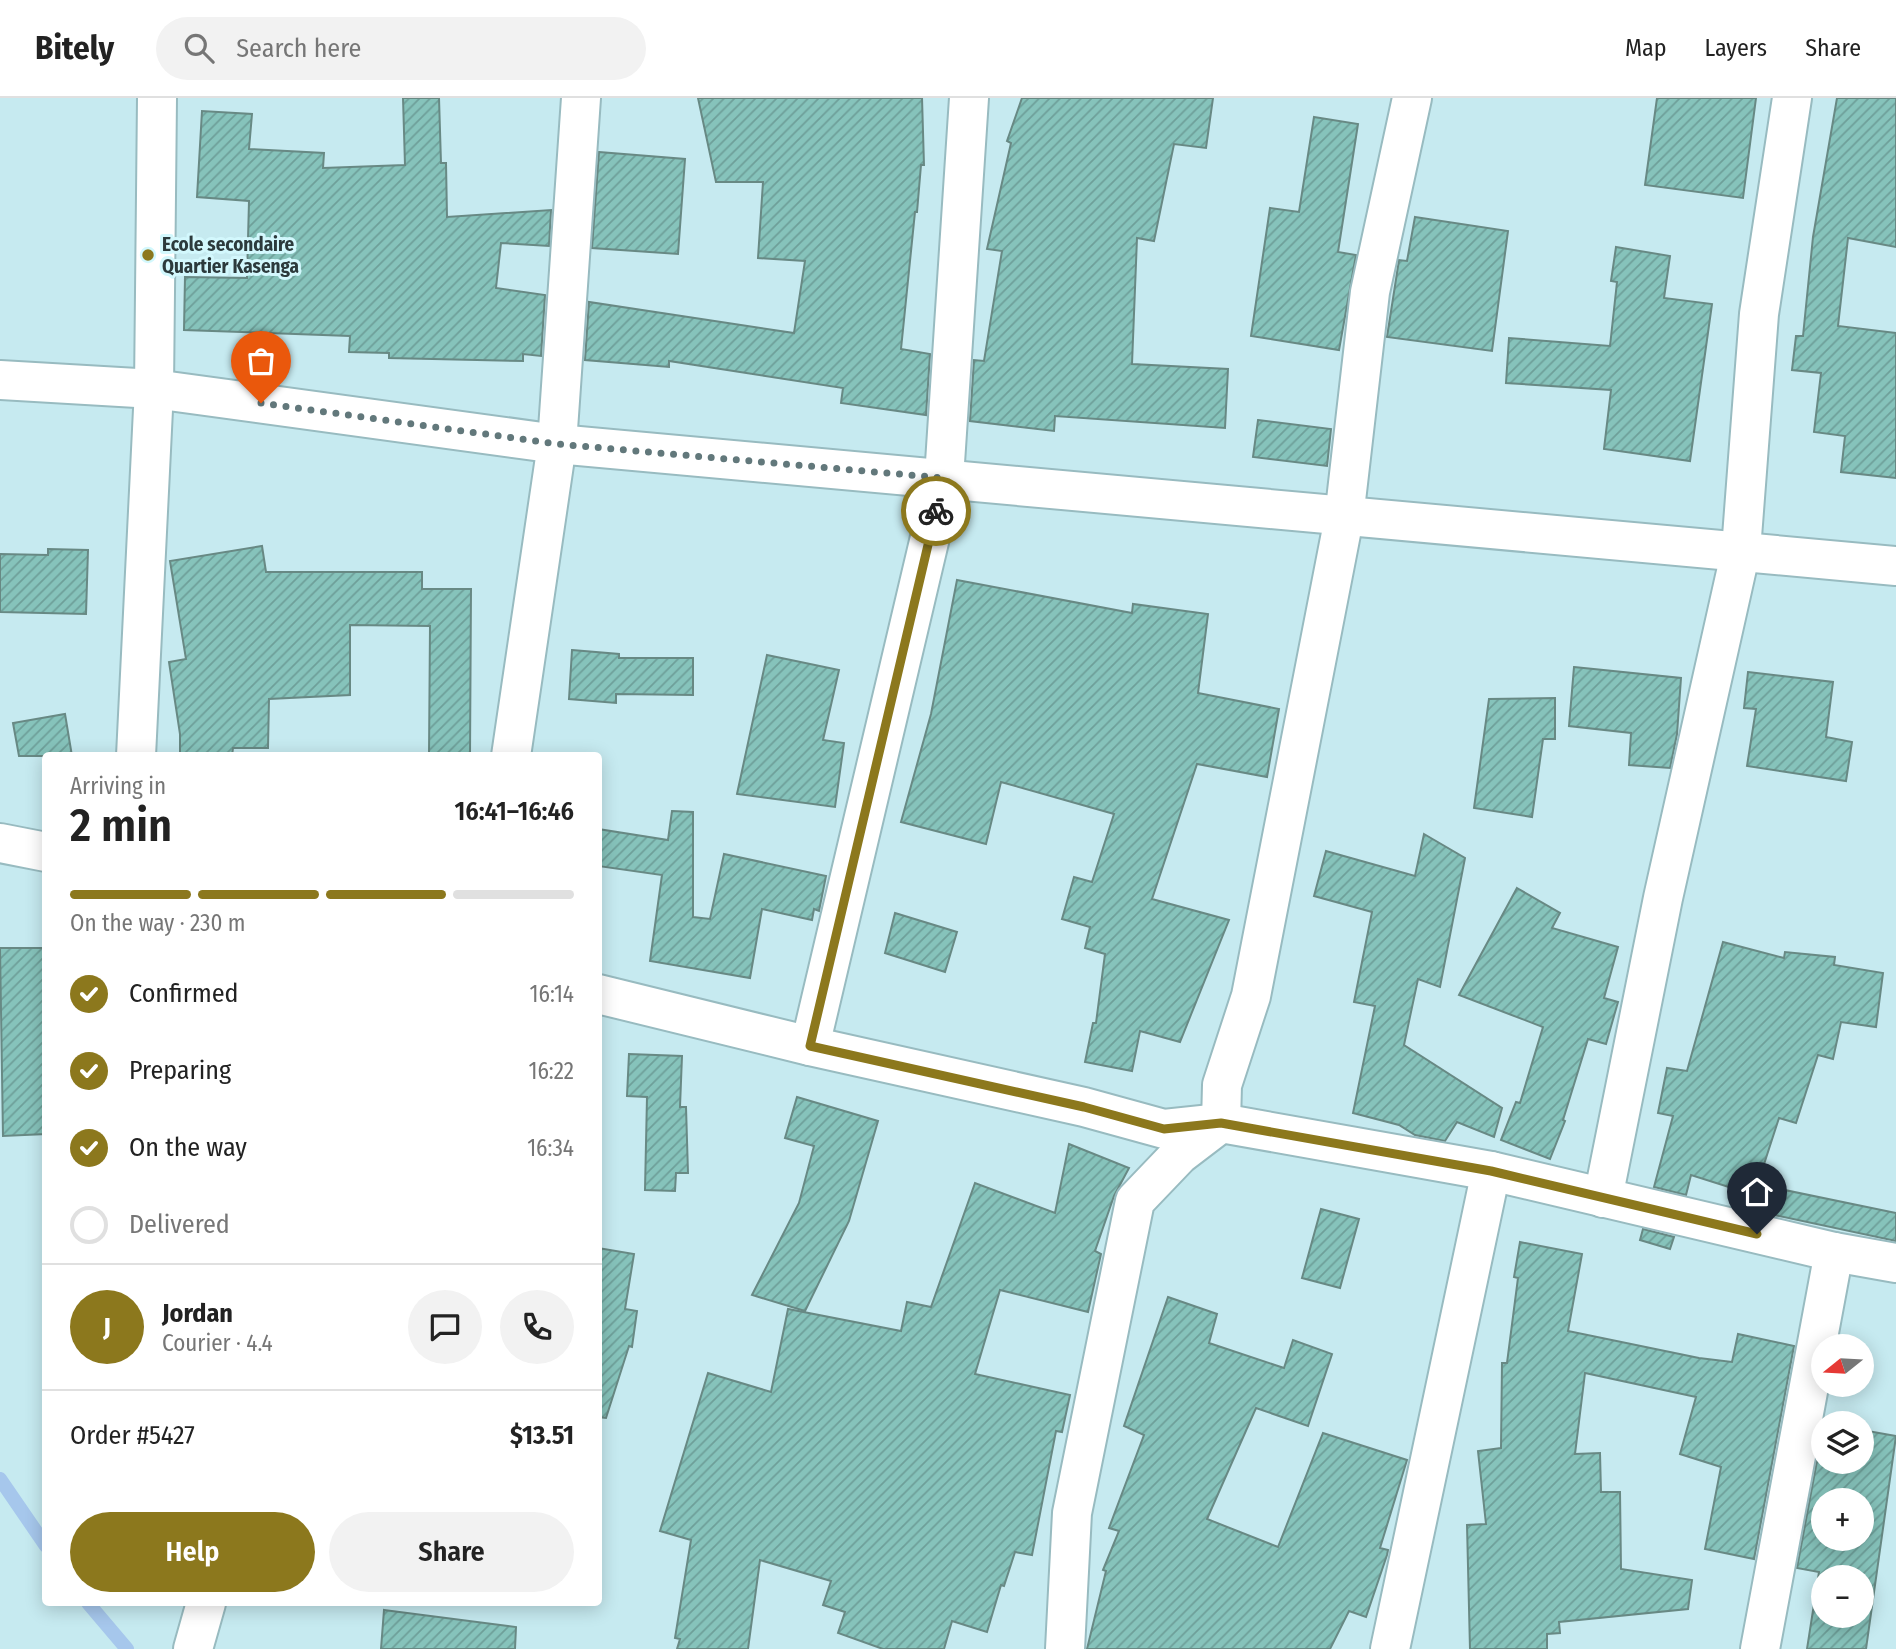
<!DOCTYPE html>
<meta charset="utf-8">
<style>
body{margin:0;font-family:"Fira Sans Condensed",sans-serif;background:#f2f2f2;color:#222;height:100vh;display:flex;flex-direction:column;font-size:26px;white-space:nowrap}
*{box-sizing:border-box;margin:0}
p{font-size:23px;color:#767676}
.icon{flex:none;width:38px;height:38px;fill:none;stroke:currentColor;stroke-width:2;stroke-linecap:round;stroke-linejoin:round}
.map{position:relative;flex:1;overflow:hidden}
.details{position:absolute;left:42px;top:654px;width:560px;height:854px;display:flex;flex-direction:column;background:#fff;border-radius:7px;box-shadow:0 4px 18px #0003}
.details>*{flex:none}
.needle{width:46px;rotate:252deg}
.fabs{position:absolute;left:1811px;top:1236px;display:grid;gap:14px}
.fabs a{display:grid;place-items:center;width:63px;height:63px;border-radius:50%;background:#fff;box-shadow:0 4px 18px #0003;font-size:35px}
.pin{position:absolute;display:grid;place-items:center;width:60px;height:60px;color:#fff;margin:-72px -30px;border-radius:50% 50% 50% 0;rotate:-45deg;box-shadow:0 0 7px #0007}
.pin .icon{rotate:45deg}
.courier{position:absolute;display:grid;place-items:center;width:70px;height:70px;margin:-35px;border:5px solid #8c781d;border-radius:50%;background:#fff;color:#222;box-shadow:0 2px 9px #0007}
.summary em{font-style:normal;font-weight:600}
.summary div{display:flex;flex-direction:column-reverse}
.summary{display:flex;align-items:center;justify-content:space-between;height:119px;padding:0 28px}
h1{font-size:46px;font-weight:600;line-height:52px}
.bar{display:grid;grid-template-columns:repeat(4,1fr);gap:10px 7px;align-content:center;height:84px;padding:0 28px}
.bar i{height:9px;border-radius:5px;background:#e0e0e0}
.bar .selected{background:#8c781d}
.bar p{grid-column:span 4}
.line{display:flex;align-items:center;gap:18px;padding:0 28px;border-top:2px solid #e0e0e0}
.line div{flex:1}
.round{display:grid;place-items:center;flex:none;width:74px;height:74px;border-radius:37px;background:#f2f2f2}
ol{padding:0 28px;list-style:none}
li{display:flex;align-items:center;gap:21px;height:77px}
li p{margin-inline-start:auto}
li .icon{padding:7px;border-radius:50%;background:#8c781d;color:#fff;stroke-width:4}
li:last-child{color:#767676}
li i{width:38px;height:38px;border:4px solid #e0e0e0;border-radius:50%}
.primary-button{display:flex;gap:14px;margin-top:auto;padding:14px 28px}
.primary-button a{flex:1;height:80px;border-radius:42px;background:#8c781d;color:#fff;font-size:28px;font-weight:600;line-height:80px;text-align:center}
.primary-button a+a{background:#f2f2f2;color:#222}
header{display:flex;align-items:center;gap:42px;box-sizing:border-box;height:98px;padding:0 35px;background:#fff;border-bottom:2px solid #e0e0e0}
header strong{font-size:33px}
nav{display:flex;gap:38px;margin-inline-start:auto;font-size:24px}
.search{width:490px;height:63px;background:#f2f2f2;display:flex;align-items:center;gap:18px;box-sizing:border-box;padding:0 24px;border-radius:38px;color:#767676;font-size:26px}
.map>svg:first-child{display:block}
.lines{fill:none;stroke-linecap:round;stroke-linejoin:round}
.stream{stroke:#a6c7ec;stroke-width:14}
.building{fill:url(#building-hatch);stroke:#688984;stroke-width:2;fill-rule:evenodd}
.minor-casing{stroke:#98bbc0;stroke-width:42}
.highway-casing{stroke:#98bbc0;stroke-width:42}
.minor{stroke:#fff;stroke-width:38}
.highway{stroke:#fff;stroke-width:38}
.done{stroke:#62787b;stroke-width:7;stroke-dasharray:0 12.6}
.route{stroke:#8c781d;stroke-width:9}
.poi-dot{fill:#8c781d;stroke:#d3f8fd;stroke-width:2.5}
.labels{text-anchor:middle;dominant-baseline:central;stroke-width:6;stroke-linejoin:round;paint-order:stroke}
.poi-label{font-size:19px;font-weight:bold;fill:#2c3a3c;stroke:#d3f8fd;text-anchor:start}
</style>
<header>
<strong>Bitely</strong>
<div class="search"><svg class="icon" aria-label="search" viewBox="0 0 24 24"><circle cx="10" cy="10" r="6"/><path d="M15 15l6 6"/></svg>Search here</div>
<nav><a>Map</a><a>Layers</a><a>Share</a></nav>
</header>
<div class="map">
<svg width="1896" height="1551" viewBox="0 0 1896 1551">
<defs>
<pattern id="building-hatch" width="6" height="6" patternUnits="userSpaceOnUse" patternTransform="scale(1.75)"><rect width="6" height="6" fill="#86c3bb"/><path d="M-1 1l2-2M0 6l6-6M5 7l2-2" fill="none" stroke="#6e9f99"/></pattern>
</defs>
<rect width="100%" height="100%" fill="#c6eaf0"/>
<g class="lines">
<g class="stream">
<polyline points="0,1381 46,1448"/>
<polyline points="88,1505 127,1551"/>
</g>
</g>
<g class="building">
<polygon points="403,0 439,0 441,65 446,65 447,119 551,112 549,148 501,145 496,190 545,197 541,258 523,256 523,263 389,260 389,255 349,254 350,238 184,232 185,179 247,180 249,103 197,99 202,13 252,16 249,51 324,55 323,70 405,67"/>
<polygon points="698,0 922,0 924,67 921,67 917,114 915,114 901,251 930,256 926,317 841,305 843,290 669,263 669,269 585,262 589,204 794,235 805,163 758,160 763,84 716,84"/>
<polygon points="1022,0 1213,0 1206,50 1174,46 1154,143 1137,140 1132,266 1228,271 1225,330 1055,318 1054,333 970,323 974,262 984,263 1002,153 987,151 1011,45 1007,43"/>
<polygon points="1657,0 1756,0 1743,100 1645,87"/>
<polygon points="1837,0 1896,0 1896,149 1848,140 1838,228 1896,235 1896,380 1841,374 1845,338 1814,334 1821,275 1792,272 1796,238 1803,238 1813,139"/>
<polygon points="1314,19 1358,26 1338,154 1356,157 1339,252 1251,238 1270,110 1299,114"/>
<polygon points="599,54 685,61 678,156 592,150"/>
<polygon points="1415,119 1508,133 1492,253 1387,239 1399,162 1407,163"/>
<polygon points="1616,149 1670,158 1664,200 1712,206 1690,363 1604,351 1611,292 1506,285 1509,240 1610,248 1617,184 1611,183"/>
<polygon points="1258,322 1331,331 1327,368 1253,359"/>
<polygon points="262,448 266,474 422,474 422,491 471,491 470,658 429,658 430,528 350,527 350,597 269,601 268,650 233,650 232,658 180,658 180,636 169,564 186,561 170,463"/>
<polygon points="48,451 88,452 86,516 0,514 0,456 48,457"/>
<polygon points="957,482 1132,515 1133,506 1208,516 1198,595 1279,611 1267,679 1197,666 1152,801 1229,822 1180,944 1140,933 1132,973 1085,964 1093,925 1096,925 1105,856 1085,850 1090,829 1062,821 1074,779 1092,784 1114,716 1001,684 986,746 901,724 931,616"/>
<polygon points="572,552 619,556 619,560 693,560 693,597 616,596 616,605 569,601"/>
<polygon points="767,557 839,572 823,642 844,645 835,709 737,696"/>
<polygon points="1574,569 1681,580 1677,636 1670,670 1629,667 1631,635 1569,628"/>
<polygon points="1748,574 1833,584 1826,639 1852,644 1846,683 1747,668 1756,611 1744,610"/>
<polygon points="1555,600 1555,641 1543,641 1532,719 1474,710 1489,601"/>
<polygon points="65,616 72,658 19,658 13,625"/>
<polygon points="672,713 693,714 693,819 710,821 724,756 826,778 819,813 814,811 812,822 762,811 750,880 650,863 662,777 598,768 598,731 668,742"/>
<polygon points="1424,736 1465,760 1440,889 1418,881 1404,947 1502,1010 1494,1039 1457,1024 1445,1043 1415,1037 1399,1027 1353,1015 1375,908 1354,904 1372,814 1314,798 1326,753 1415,778"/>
<polygon points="1517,790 1560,815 1552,830 1618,849 1604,900 1618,904 1606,946 1588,941 1563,1022 1565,1023 1550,1061 1501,1042 1516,1004 1520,1005 1543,929 1459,897"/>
<polygon points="895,815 957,834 945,874 885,855"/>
<polygon points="1723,844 1784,860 1785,854 1835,859 1834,867 1883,875 1876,929 1841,924 1833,961 1818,957 1796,1025 1779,1020 1754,1097 1691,1077 1686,1097 1654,1089 1673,1018 1658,1015 1667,970 1687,973"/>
<polygon points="0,850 46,850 46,925 43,925 46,1036 3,1038"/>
<polygon points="629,956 682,958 680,1009 686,1009 688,1075 676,1075 675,1093 645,1092 647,999 627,998"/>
<polygon points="797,999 878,1023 849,1123 805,1213 752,1197 799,1105 814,1048 785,1040"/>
<polygon points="1069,1046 1129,1070 1114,1098 1095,1153 1101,1156 1088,1214 1000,1192 975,1276 1070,1297 1062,1334 1056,1333 1032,1457 1015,1454 1004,1488 1001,1487 987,1534 952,1523 944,1551 883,1551 838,1535 845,1514 823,1507 831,1483 760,1462 748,1551 677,1551 680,1541 675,1540 691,1442 660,1433 708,1275 771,1294 788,1211 901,1233 907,1204 931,1209 975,1085 1055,1115"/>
<polygon points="1775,1090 1896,1115 1896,1143 1770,1116"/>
<polygon points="1321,1111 1359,1121 1340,1190 1302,1180"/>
<polygon points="1643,1131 1674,1139 1670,1151 1640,1142"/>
<polygon points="1520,1144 1582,1156 1568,1233 1699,1260 1732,1264 1738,1236 1794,1248 1754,1461 1705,1451 1721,1369 1680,1356 1696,1299 1585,1275 1575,1356 1600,1355 1601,1394 1620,1394 1621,1471 1692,1482 1688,1511 1559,1524 1560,1535 1547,1536 1547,1551 1470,1551 1467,1427 1486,1426 1478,1353 1501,1350 1502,1265 1507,1265 1518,1180 1514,1179"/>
<polygon points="598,1150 634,1156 625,1211 637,1213 632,1249 629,1248 606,1320 598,1319"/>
<polygon points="1168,1199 1217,1216 1209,1245 1284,1270 1293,1242 1332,1256 1308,1328 1256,1310 1207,1421 1278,1449 1323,1335 1407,1362 1380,1450 1388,1452 1387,1457 1366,1519 1349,1513 1330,1551 1087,1551 1106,1473 1103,1472 1119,1433 1109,1430 1144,1337 1124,1328"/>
<path d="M1862,1332L1896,1338L1866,1551H1807L1819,1474L1797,1470L1817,1363H1862ZM1824,1402H1862V1440H1824ZM1824,1479H1862V1517H1824Z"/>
<polygon points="384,1512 516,1529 515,1551 381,1551"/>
</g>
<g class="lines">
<g class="minor-casing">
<g id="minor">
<polyline points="136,658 154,291 157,0"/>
<polyline points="511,658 557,346 581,0"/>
<polyline points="0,745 46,754"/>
<polyline points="598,896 810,948 1084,1009 1164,1031 1221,1025 1491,1073 1834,1154 1896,1165"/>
<polyline points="810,948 944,380 969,0"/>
<polyline points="1603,1100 1663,800 1741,452 1759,216 1792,0"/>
<polyline points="193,1551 206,1505"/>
<polyline points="1065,1551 1072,1415 1135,1103 1179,1057 1221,1025 1222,987 1251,898 1344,420 1370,194 1412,0"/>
<polyline points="1390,1551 1491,1073"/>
<polyline points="1760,1551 1834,1154"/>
</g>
</g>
<g class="highway-casing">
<polyline id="highway" points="0,282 154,291 557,346 1896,468"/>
</g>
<use href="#minor" class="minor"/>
<use href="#highway" class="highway"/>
</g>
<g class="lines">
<polyline class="done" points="261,305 557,346 944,380 936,413"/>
<polyline class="route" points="936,413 810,948 1084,1009 1164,1031 1221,1025 1491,1073 1757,1136"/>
</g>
<circle class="poi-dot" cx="148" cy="157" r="7"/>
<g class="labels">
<g class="poi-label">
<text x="162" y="146">Ecole secondaire<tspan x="162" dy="22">Quartier Kasenga</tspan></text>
</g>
</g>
</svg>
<div class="fabs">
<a><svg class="needle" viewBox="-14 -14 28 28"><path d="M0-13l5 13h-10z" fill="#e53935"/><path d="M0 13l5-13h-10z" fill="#767676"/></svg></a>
<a><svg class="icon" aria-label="layers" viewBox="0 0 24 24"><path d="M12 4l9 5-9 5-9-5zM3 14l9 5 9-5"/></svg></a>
<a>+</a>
<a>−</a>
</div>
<div class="pin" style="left:261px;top:305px;background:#ea580c"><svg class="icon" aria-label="bag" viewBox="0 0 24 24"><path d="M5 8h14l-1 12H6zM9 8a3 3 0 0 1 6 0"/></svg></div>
<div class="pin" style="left:1757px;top:1136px;background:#1f2937"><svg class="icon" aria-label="home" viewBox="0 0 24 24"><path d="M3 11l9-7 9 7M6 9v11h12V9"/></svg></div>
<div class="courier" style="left:936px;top:413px"><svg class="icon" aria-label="bike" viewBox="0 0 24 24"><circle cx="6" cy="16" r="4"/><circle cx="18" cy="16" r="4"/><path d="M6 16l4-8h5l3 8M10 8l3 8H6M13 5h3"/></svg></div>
<section class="details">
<div class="summary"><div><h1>2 min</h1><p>Arriving in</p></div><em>16:41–16:46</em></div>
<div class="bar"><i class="selected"></i><i class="selected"></i><i class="selected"></i><i></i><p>On the way · 230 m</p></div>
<ol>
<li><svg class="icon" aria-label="check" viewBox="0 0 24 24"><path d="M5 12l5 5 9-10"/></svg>Confirmed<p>16:14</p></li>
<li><svg class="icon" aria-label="check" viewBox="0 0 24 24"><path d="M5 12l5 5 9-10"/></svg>Preparing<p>16:22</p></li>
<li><svg class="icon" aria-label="check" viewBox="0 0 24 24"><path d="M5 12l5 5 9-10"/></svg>On the way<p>16:34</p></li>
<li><i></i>Delivered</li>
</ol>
<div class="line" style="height:126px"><b class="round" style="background:#8c781d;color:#fff">J</b><div><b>Jordan</b><p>Courier · 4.4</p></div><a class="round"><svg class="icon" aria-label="chat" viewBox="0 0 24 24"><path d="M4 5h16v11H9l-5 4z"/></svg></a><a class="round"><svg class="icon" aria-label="phone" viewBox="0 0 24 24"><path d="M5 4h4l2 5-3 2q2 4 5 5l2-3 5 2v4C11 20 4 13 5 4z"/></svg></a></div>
<div class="line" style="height:91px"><div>Order #5427</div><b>$13.51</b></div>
<div class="primary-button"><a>Help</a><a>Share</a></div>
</section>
</div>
